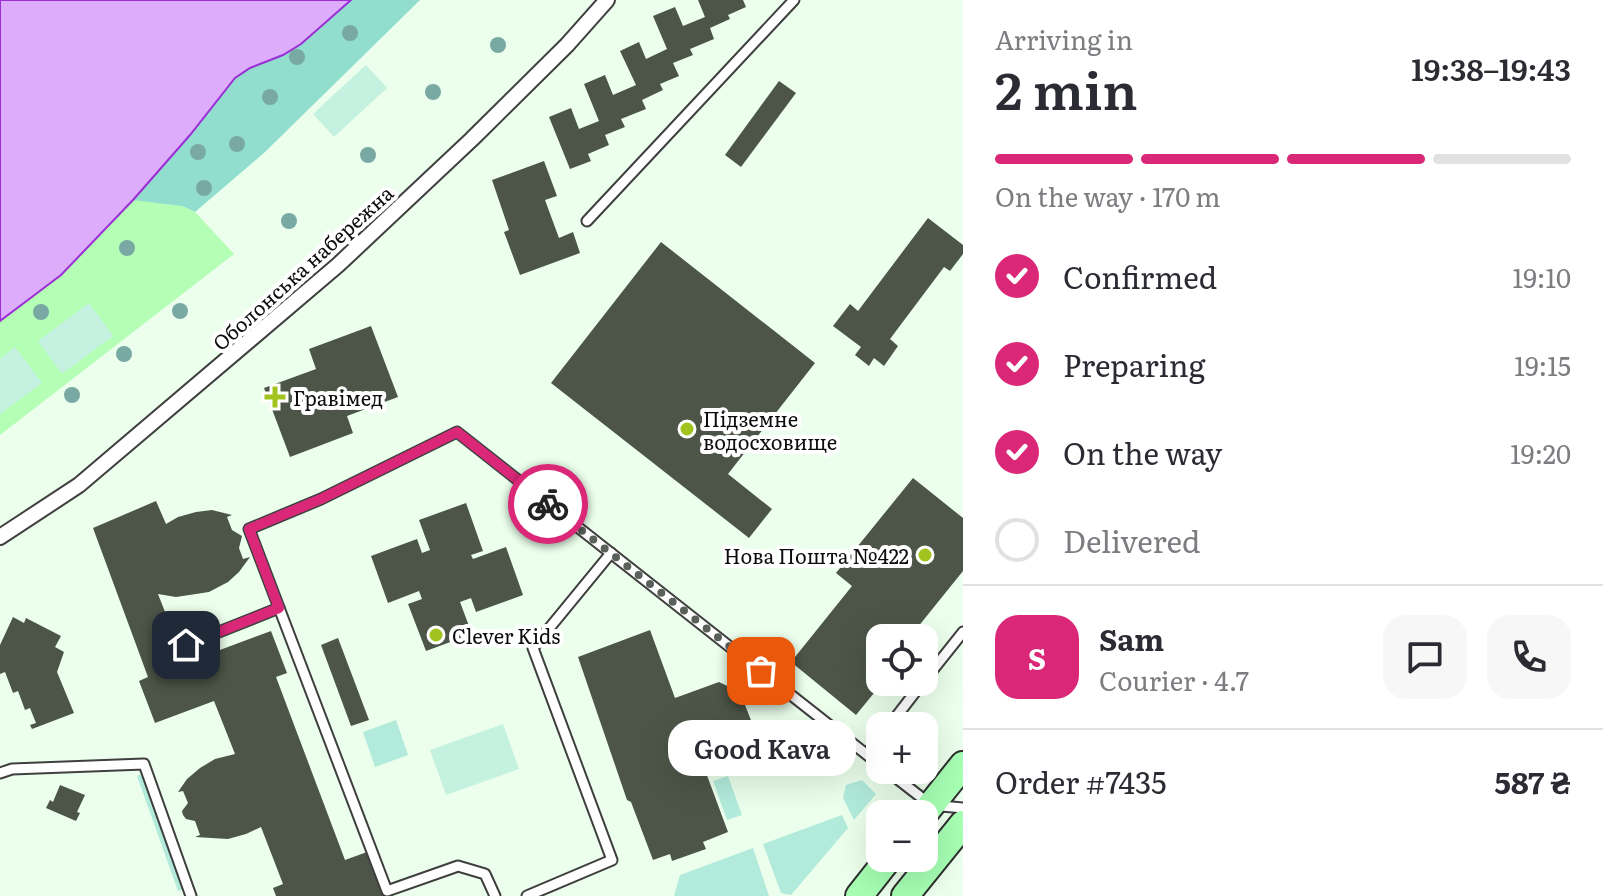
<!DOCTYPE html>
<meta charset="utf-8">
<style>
body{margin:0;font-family:Literata,serif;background:#f7f7f7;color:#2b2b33;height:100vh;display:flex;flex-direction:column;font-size:30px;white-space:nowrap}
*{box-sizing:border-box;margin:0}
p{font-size:26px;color:#7c7c81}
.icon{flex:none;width:44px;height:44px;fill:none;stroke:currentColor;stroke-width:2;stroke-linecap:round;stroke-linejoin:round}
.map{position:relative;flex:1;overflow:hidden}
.sheet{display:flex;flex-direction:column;background:#fff;width:640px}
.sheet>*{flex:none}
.controls{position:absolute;left:866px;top:624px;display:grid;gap:16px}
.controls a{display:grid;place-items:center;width:72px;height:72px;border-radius:16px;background:#fff;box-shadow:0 8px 32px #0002;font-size:40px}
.pin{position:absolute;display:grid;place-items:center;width:68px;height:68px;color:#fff;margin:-34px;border-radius:16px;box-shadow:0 4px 12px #0006}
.courier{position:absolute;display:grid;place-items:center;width:80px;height:80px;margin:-40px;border:6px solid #db2777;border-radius:50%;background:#fff;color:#222;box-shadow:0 2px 10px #0007}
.bubble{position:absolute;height:56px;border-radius:24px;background:#fff;box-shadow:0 8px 32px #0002;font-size:26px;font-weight:600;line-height:56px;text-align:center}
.overview em{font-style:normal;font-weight:600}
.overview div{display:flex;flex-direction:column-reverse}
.overview{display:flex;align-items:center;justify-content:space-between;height:136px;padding:0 32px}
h1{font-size:52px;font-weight:600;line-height:60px}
.bar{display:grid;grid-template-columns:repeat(4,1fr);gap:12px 8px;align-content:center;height:96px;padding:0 32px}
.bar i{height:10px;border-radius:6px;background:#e1e1e2}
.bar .selected{background:#db2777}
.bar p{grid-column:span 4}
.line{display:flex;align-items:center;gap:20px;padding:0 32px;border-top:2px solid #e1e1e2}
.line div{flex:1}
.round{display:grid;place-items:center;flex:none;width:84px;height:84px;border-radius:24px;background:#f7f7f7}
ol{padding:0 32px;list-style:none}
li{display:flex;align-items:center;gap:24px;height:88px}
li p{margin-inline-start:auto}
li .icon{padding:8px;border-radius:50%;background:#db2777;color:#fff;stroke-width:4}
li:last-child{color:#7c7c81}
li i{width:44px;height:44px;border:4px solid #e1e1e2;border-radius:50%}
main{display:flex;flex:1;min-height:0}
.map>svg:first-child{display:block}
.green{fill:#b2ebdc}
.forest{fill:#91ddce}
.sand{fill:#b4feb6}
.pitch{fill:#c5f2e0}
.water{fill:#ddacfa;stroke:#9b2fd5;stroke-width:2}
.building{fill:#4c5548}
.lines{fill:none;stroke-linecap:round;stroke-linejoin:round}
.service-casing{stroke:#3f3f3f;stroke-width:13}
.pedestrian-casing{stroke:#3f3f3f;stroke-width:18}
.secondary-casing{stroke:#2e2e2e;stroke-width:30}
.service{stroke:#fff;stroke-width:9}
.pedestrian{stroke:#fff;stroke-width:14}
.secondary{stroke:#a6ffb3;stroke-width:26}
.tree{fill:#78a9a3}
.done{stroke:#5a615a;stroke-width:8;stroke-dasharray:0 14.4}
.route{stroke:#db2777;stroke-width:10}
.poi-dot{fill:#a0c31d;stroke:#fff;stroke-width:3}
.labels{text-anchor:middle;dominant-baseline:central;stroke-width:8;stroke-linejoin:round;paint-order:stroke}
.street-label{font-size:20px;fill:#0c0c0c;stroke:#fff}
.poi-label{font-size:20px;fill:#0c0c0c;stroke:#fff;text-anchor:start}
</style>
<main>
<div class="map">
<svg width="963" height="896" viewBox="0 0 963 896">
<rect width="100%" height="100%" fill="#ebffec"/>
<g class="green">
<polygon points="396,720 408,755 375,767 363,732"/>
<polygon points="144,773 186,889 178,891 137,776"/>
<polygon points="728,776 742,815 727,820 713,781"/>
<polygon points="862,780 876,794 854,820 843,798 846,785"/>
<polygon points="842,815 848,828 791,895 781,893 763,844"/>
<polygon points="753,848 769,896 674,896 680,875"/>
</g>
<polygon class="forest" points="351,0 420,0 265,152 195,212 182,206 155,227 0,321 61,275 133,200 190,135 235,78 250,68 283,55 301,44"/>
<polygon class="sand" points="133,200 182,206 195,212 234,254 0,435 0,321 61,275"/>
<g class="pitch">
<polygon points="366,65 387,88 334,137 313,114"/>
<polygon points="89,303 113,336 62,374 38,341"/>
<polygon points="15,347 42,383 0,414 0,359"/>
<polygon points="503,724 519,769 446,795 430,750"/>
</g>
<polygon class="water" points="0,0 351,0 301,44 283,55 250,68 235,78 190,135 133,200 61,275 0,321"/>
<g class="building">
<polygon points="698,0 743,0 746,7 728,15 730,19 710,28 714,39 690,49 693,55 673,63 679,76 660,84 663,90 642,100 646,109 621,119 625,127 605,135 609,145 588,154 591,161 570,169 549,117 571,108 579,129 599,121 584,84 605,75 613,95 636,85 620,51 639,42 646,59 667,49 653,16 675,7 683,26 705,17"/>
<polygon points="779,81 796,93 741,167 725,155"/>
<polygon points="544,161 557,196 545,200 559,238 573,232 580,253 520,275 504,232 509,230 492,180"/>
<polygon points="928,218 963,245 963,254 950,271 944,267 890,339 898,346 884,366 874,358 869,366 855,355 861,347 833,326 850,304 858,311"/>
<polygon points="661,242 815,363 728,474 772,509 749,538 551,383"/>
<polygon points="371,326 398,397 347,416 353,433 290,457 264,388 316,369 309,349"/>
<polygon points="913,478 963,518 963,571 909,638 880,638 880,682 883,682 856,715 791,662 852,586 836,573"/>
<polygon points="156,501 166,524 178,517 196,512 212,510 232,515 227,517 232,530 242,536 239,548 243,559 250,557 239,572 228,582 209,592 176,597 158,594 185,663 271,631 287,673 276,677 345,860 367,852 384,896 276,896 273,888 283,884 261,827 246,834 228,839 195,837 200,835 195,821 186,819 183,815 182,811 188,803 183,791 178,792 187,779 200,768 215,759 235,754 214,701 155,723 139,681 148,677 93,528"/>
<polygon points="466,503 483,551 471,555 473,559 506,547 523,595 476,612 471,598 460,602 472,634 426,651 408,604 422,599 419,591 388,603 371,556 417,539 422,553 430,550 419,520"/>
<polygon points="13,617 24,623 26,618 61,636 55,647 64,652 57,672 74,713 32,729 30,725 36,723 30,708 25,710 18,691 13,693 5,672 0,674 0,645"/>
<polygon points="650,630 675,698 719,682 740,692 754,728 747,755 705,770 728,832 703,842 706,849 672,861 670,854 653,860 631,802 627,800 578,657"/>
<polygon points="338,638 369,720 351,726 321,645"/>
<polygon points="60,785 85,795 77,812 80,813 76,821 46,808 50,800 53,802"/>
</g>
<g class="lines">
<g class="service-casing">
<g id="service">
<polyline points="587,221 794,0"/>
<polyline points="186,645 279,608"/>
<polyline points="924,681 963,632"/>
<polyline points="889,726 923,682"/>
<polyline points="867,754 880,737"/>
<polyline points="886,770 931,805 963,808"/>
<polyline points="0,773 12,769 144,764 191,896"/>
<polyline points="495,896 485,874 458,866 387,891 249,529 321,499 457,432 880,765"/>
<polyline points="527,896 612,860 533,648 611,553"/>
</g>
</g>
<g class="pedestrian-casing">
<polyline id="pedestrian" points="0,537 79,485 338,265 472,139 567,45 607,0"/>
</g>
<g class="secondary-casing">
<g id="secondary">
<polyline points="924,814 963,765"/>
<polyline points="859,896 889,858"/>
<polyline points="905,896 963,824"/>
</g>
</g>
<use href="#service" class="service"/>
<use href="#pedestrian" class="pedestrian"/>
<use href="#secondary" class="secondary"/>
</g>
<g class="tree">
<circle cx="350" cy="33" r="8"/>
<circle cx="498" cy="45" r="8"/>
<circle cx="297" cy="57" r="8"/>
<circle cx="433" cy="92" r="8"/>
<circle cx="270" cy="97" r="8"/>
<circle cx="237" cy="144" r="8"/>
<circle cx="198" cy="152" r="8"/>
<circle cx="368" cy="155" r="8"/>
<circle cx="204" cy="188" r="8"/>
<circle cx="289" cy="221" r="8"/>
<circle cx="127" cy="248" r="8"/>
<circle cx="180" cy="311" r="8"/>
<circle cx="41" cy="312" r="8"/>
<circle cx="124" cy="354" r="8"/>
<circle cx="72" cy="395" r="8"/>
</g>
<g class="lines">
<polyline class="done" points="548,504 761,671"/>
<polyline class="route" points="186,645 279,608 249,529 321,499 457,432 548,504"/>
</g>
<g class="poi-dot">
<path d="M271 385h8v8h8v8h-8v8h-8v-8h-8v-8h8z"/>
<circle cx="687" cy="429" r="8"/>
<circle cx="925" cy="555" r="8"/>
<circle cx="436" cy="635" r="8"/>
</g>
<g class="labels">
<g class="street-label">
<text transform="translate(302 267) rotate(-42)">Оболонська набережна</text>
</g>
<g class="poi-label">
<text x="293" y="397">Гравімед</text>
<text x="703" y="418">Підземне<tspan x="703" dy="23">водосховище</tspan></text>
<text x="909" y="555" text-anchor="end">Нова Пошта №422</text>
<text x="452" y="635">Clever Kids</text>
</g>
</g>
</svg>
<div class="controls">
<a><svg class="icon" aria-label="locate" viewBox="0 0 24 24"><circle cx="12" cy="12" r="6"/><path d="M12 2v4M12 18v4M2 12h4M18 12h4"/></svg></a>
<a>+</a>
<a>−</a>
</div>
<div class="pin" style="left:761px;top:671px;background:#ea580c"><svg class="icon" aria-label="bag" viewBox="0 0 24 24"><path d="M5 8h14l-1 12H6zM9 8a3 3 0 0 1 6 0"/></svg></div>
<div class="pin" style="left:186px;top:645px;background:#1f2937"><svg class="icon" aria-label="home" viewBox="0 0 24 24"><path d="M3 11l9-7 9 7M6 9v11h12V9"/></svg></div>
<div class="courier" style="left:548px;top:504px"><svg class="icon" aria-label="bike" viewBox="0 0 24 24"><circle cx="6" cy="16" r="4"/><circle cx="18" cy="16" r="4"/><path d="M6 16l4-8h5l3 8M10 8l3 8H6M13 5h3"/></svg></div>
<div class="bubble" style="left:668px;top:720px;width:188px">Good Kava</div>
</div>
<section class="sheet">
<div class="overview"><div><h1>2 min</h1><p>Arriving in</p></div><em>19:38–19:43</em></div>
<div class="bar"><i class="selected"></i><i class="selected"></i><i class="selected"></i><i></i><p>On the way · 170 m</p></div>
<ol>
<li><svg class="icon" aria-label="check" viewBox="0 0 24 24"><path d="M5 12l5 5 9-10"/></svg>Confirmed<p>19:10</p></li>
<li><svg class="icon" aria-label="check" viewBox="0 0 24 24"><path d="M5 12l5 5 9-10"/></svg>Preparing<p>19:15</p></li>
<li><svg class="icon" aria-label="check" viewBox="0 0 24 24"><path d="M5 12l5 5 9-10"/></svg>On the way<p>19:20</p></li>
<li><i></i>Delivered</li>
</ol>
<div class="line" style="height:144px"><b class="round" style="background:#db2777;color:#fff">S</b><div><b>Sam</b><p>Courier · 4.7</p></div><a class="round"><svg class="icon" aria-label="chat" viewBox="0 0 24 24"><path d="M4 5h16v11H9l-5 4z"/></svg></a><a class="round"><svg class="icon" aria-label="phone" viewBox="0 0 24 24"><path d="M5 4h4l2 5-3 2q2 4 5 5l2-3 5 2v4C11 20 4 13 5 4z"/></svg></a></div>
<div class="line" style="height:104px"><div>Order #7435</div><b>587 ₴</b></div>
</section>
</main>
